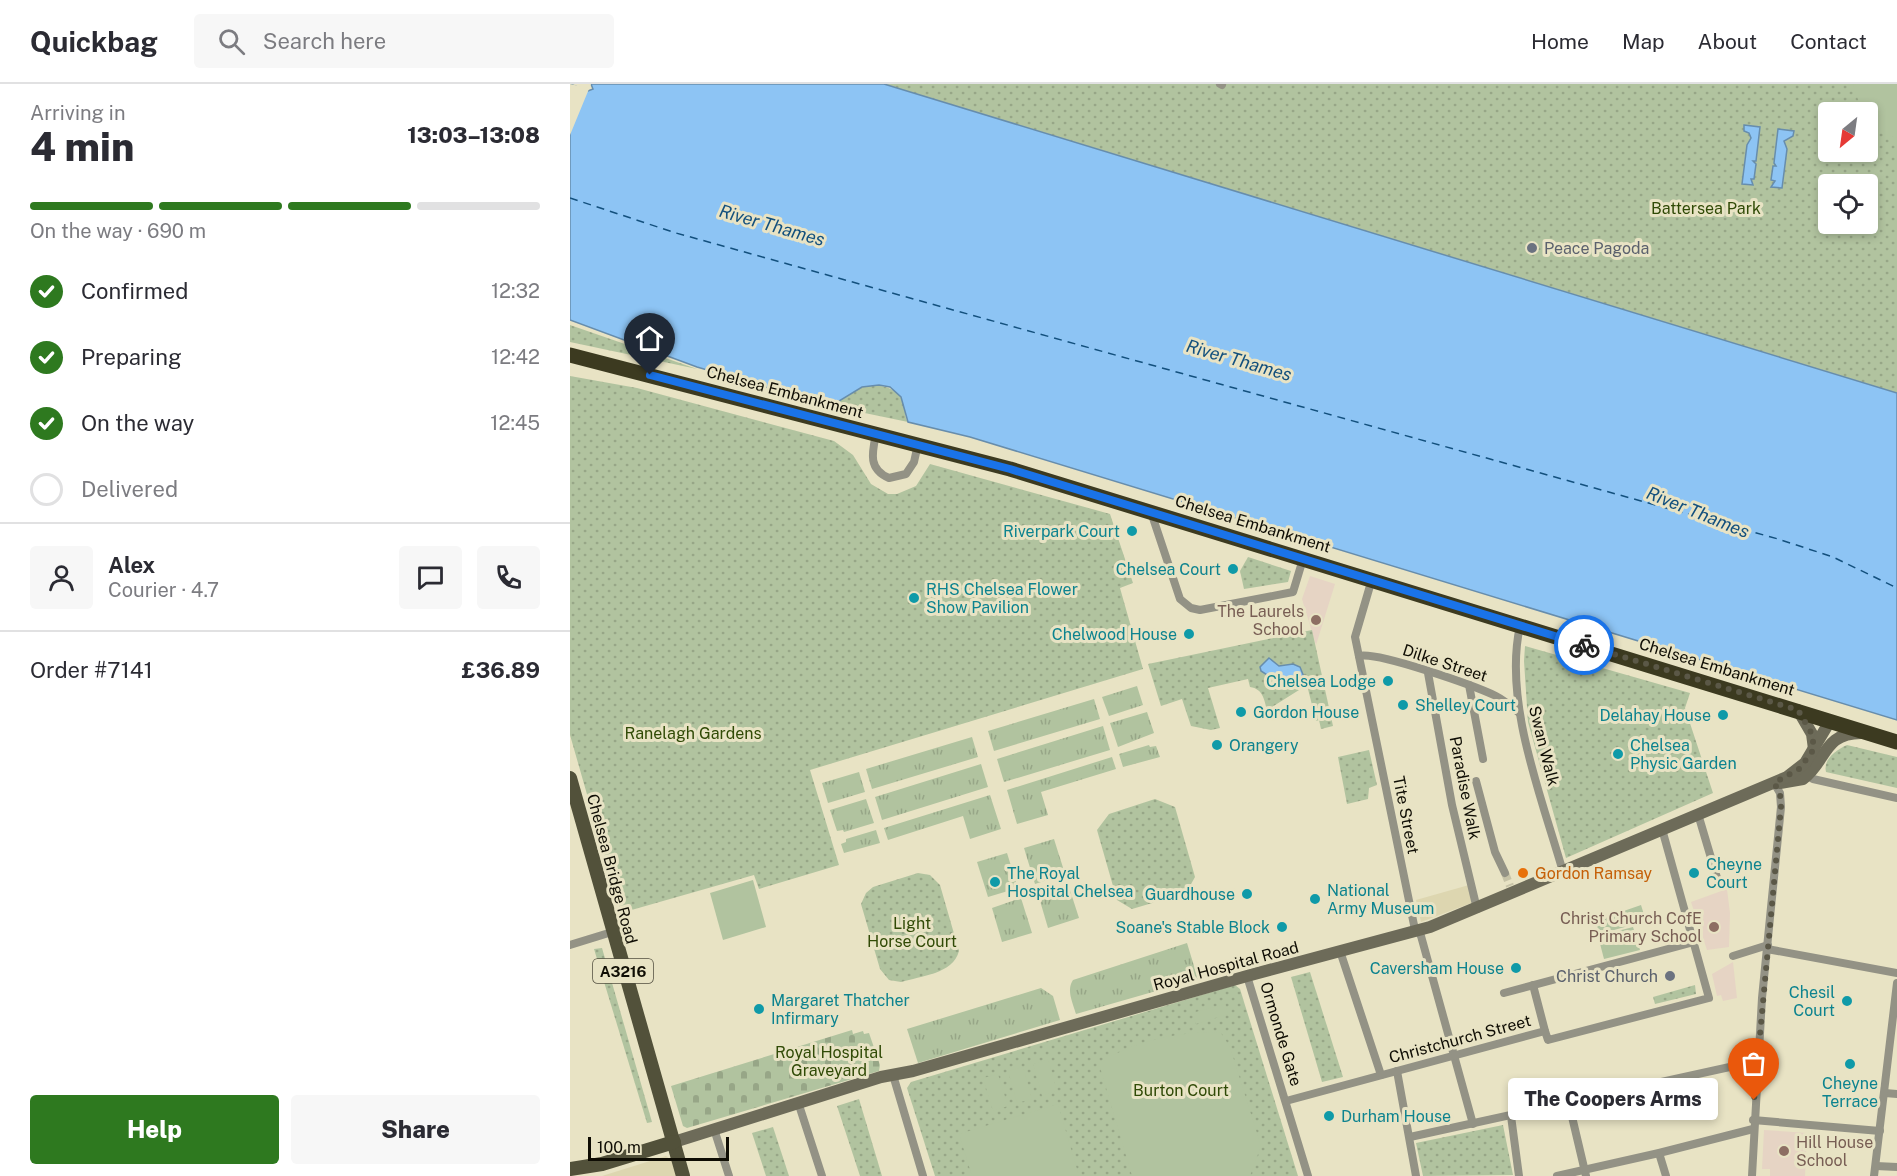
<!DOCTYPE html>
<meta charset="utf-8">
<style>
body{margin:0;font-family:"Public Sans",sans-serif;background:#f7f7f7;color:#2b2b33;height:100vh;display:flex;flex-direction:column;font-size:22px;white-space:nowrap}
*{box-sizing:border-box;margin:0}
p{font-size:20px;color:#7c7c81}
.icon{flex:none;width:33px;height:33px;fill:none;stroke:currentColor;stroke-width:2;stroke-linecap:round;stroke-linejoin:round}
.map{position:relative;flex:1;overflow:hidden}
.drawer{display:flex;flex-direction:column;background:#fff;width:570px}
.drawer>*{flex:none}
.needle{width:39px;rotate:209deg}
.controls{position:absolute;left:1248px;top:18px;display:grid;gap:12px}
.controls a{display:grid;place-items:center;width:60px;height:60px;border-radius:6px;background:#fff;box-shadow:0 3px 9px #0003;font-size:30px}
.scale{position:absolute;left:18px;bottom:15px;width:141px;box-sizing:border-box;padding-left:6px;border:3px solid #0f0d04;border-top:0;font-size:16px;line-height:21px;white-space:nowrap;color:#0f0d04;-webkit-text-stroke:4px #e8e3c4;paint-order:stroke}
.pin{position:absolute;display:grid;place-items:center;width:51px;height:51px;color:#fff;margin:-62px -26px;border-radius:50% 50% 50% 0;rotate:-45deg;box-shadow:0 0 6px #0007}
.pin .icon{rotate:45deg}
.courier{position:absolute;display:grid;place-items:center;width:60px;height:60px;margin:-30px;border:4px solid #1a73e8;border-radius:50%;background:#fff;color:#222;box-shadow:0 2px 8px #0007}
.bubble{position:absolute;height:42px;border-radius:6px;background:#fff;box-shadow:0 3px 9px #0003;font-size:20px;font-weight:800;line-height:42px;text-align:center}
.summary em{font-style:normal;font-weight:800}
.summary div{display:flex;flex-direction:column-reverse}
.summary{display:flex;align-items:center;justify-content:space-between;height:102px;padding:0 30px}
h1{font-size:39px;font-weight:800;line-height:45px}
.bar{display:grid;grid-template-columns:repeat(4,1fr);gap:9px 6px;align-content:center;height:72px;padding:0 30px}
.bar i{height:8px;border-radius:4px;background:#e1e1e2}
.bar .active{background:#2e791f}
.bar p{grid-column:span 4}
.line{display:flex;align-items:center;gap:15px;padding:0 30px;border-top:2px solid #e1e1e2}
.line div{flex:1}
.round{display:grid;place-items:center;flex:none;width:63px;height:63px;border-radius:6px;background:#f7f7f7}
ol{padding:0 30px;list-style:none}
li{display:flex;align-items:center;gap:18px;height:66px}
li p{margin-inline-start:auto}
li .icon{padding:6px;border-radius:50%;background:#2e791f;color:#fff;stroke-width:4}
li:last-child{color:#7c7c81}
li i{width:33px;height:33px;border:3px solid #e1e1e2;border-radius:50%}
.button{display:flex;gap:12px;margin-top:auto;padding:12px 30px}
.button a{flex:1;height:69px;border-radius:6px;background:#2e791f;color:#fff;font-size:24px;font-weight:800;line-height:69px;text-align:center}
.button a+a{background:#f7f7f7;color:#2b2b33}
header{display:flex;align-items:center;gap:36px;box-sizing:border-box;height:84px;padding:0 30px;background:#fff;border-bottom:2px solid #e1e1e2}
header strong{font-size:28px}
nav{display:flex;gap:33px;margin-inline-start:auto;font-size:21px}
.search{width:420px;height:54px;background:#f7f7f7;display:flex;align-items:center;gap:15px;box-sizing:border-box;padding:0 21px;border-radius:6px;color:#7c7c81;font-size:22px}
main{display:flex;flex:1;min-height:0}
.map>svg:first-child{display:block}
.built{fill:#ddd6b0}
.education{fill:#e6d4c4}
.grass{fill:url(#grass-tufts)}
.cemetery{fill:url(#cemetery-stones)}
.park{fill:url(#park-dots);fill-rule:evenodd}
.pitch{fill:#b1c39f}
.water{fill:#8dc4f4;stroke:#678dac;stroke-width:1.5}
.pier{fill:#e8e3c4}
.lines{fill:none;stroke-linecap:round;stroke-linejoin:round}
.ferry{stroke:#13507d;stroke-width:1.5;stroke-dasharray:8 6;stroke-linecap:butt}
.street-tunnel{stroke:#c7c3a7;stroke-width:8;stroke-dasharray:8 4;stroke-linecap:butt}
.street{stroke:#939285;stroke-width:8}
.secondary{stroke:#6d6b59;stroke-width:12}
.primary{stroke:#52513a;stroke-width:14}
.highway{stroke:#3c3a20;stroke-width:15}
.done{stroke:#5b5847;stroke-width:6;stroke-dasharray:0 10.8}
.route{stroke:#1a73e8;stroke-width:8}
.worship-dot{fill:#6b7280;stroke:#e8e3c4;stroke-width:2}
.culture-dot{fill:#0f9aa8;stroke:#e8e3c4;stroke-width:2}
.education-dot{fill:#8d6e63;stroke:#e8e3c4;stroke-width:2}
.food-dot{fill:#e8710a;stroke:#e8e3c4;stroke-width:2}
.labels{text-anchor:middle;dominant-baseline:central;stroke-width:6;stroke-linejoin:round;paint-order:stroke}
.shield{fill:#e8e3c4;stroke:#504d3e;stroke-width:1.5}
.shield-label{font-size:15px;font-weight:bold;fill:#0f0d04}
.park-label{font-size:16px;fill:#304a06;stroke:#e8e3c4}
.worship-label{font-size:16px;fill:#5b616d;stroke:#e8e3c4;text-anchor:start}
.street-label{font-size:16px;fill:#0f0d04;stroke:#e8e3c4}
.culture-label{font-size:16px;fill:#0d838f;stroke:#e8e3c4;text-anchor:start}
.education-label{font-size:16px;fill:#785e54;stroke:#e8e3c4;text-anchor:end}
.food-label{font-size:16px;fill:#c56008;stroke:#e8e3c4;text-anchor:start}
.water-label{font-size:18px;font-style:italic;fill:#13507d;stroke:#e8e3c4}
</style>
<header>
<strong>Quickbag</strong>
<div class="search"><svg class="icon" aria-label="search" viewBox="0 0 24 24"><circle cx="10" cy="10" r="6"/><path d="M15 15l6 6"/></svg>Search here</div>
<nav><a>Home</a><a>Map</a><a>About</a><a>Contact</a></nav>
</header>
<main>
<section class="drawer">
<div class="summary"><div><h1>4 min</h1><p>Arriving in</p></div><em>13:03–13:08</em></div>
<div class="bar"><i class="active"></i><i class="active"></i><i class="active"></i><i></i><p>On the way · 690 m</p></div>
<ol>
<li><svg class="icon" aria-label="check" viewBox="0 0 24 24"><path d="M5 12l5 5 9-10"/></svg>Confirmed<p>12:32</p></li>
<li><svg class="icon" aria-label="check" viewBox="0 0 24 24"><path d="M5 12l5 5 9-10"/></svg>Preparing<p>12:42</p></li>
<li><svg class="icon" aria-label="check" viewBox="0 0 24 24"><path d="M5 12l5 5 9-10"/></svg>On the way<p>12:45</p></li>
<li><i></i>Delivered</li>
</ol>
<div class="line" style="height:108px"><a class="round"><svg class="icon" aria-label="person" viewBox="0 0 24 24"><circle cx="12" cy="8" r="4"/><path d="M4 21q1-7 8-7t8 7"/></svg></a><div><b>Alex</b><p>Courier · 4.7</p></div><a class="round"><svg class="icon" aria-label="chat" viewBox="0 0 24 24"><path d="M4 5h16v11H9l-5 4z"/></svg></a><a class="round"><svg class="icon" aria-label="phone" viewBox="0 0 24 24"><path d="M5 4h4l2 5-3 2q2 4 5 5l2-3 5 2v4C11 20 4 13 5 4z"/></svg></a></div>
<div class="line" style="height:78px"><div>Order #7141</div><b>£36.89</b></div>
<div class="button"><a>Help</a><a>Share</a></div>
</section>
<div class="map">
<svg width="1327" height="1092" viewBox="0 0 1327 1092">
<defs>
<pattern id="grass-tufts" width="24" height="20" patternUnits="userSpaceOnUse" patternTransform="scale(1.5)"><rect width="24" height="20" fill="#b1c39f"/><path d="M3 7l-1-3M5 7V3M7 7l1-3M15 17l-1-3M17 17v-4M19 17l1-3" fill="none" stroke="#97a687"/></pattern>
<pattern id="cemetery-stones" width="16" height="16" patternUnits="userSpaceOnUse" patternTransform="scale(1.5)"><rect width="16" height="16" fill="#b1c39f"/><path d="M2 7V4a2 2 0 0 1 4 0v3zM10 15v-3a2 2 0 0 1 4 0v3z" fill="#97a687"/></pattern>
<pattern id="park-dots" width="8" height="8" patternUnits="userSpaceOnUse" patternTransform="scale(1.5)"><rect width="8" height="8" fill="#b1c39f"/><path d="M2 2h.1M6 6h.1" fill="none" stroke="#97a687" stroke-width="1.8" stroke-linecap="round"/></pattern>
</defs>
<rect width="100%" height="100%" fill="#e8e3c4"/>
<g class="built">
<polygon points="899,801 904,818 851,838 846,816"/>
<polygon points="96,1072 102,1077 106,1092 32,1092"/>
</g>
<g class="education">
<polygon points="740,492 765,500 746,561 732,515"/>
<polygon points="1157,805 1160,829 1159,863 1137,866 1121,818"/>
<polygon points="1163,878 1167,914 1153,917 1151,911 1147,912 1142,890"/>
<polygon points="1194,1046 1237,1049 1235,1092 1200,1092 1200,1085 1192,1085"/>
</g>
<g class="grass">
<polygon points="567,602 573,621 539,632 532,613"/>
<polygon points="524,615 530,635 424,667 418,647"/>
<polygon points="577,628 584,649 548,663 540,639"/>
<polygon points="533,642 540,666 434,698 427,675"/>
<polygon points="402,653 408,673 302,705 296,685"/>
<polygon points="579,661 580,663 586,662 590,673 553,683 549,670"/>
<polygon points="542,673 546,685 471,708 478,731 447,740 437,706"/>
<polygon points="411,680 418,703 312,736 305,713"/>
<polygon points="289,688 295,708 258,719 252,699"/>
<polygon points="420,711 431,745 400,755 393,732 318,756 314,744"/>
<polygon points="296,715 304,739 274,748 273,746 267,747 260,726"/>
<polygon points="306,746 310,759 274,769 271,760 276,758 276,755"/>
<polygon points="484,755 495,790 465,800 454,764"/>
<polygon points="437,769 448,804 418,813 407,778"/>
<polygon points="498,800 509,834 478,844 468,810"/>
<polygon points="451,814 462,849 432,858 422,824"/>
<polygon points="1071,821 1076,837 1030,850 1025,837"/>
<path d="M617,859L628,895L506,930C503,919 496,906 503,896Z"/>
<polygon points="471,904 483,912 490,936 348,979 337,945"/>
</g>
<polygon class="cemetery" points="282,946 283,950 293,947 294,950 299,949 310,981 309,987 117,1044 113,1042 101,1002"/>
<g class="park">
<path d="M314,0H1327V309ZM1258,28H1298V68H1258ZM1258,100H1298V140H1258Z"/>
<polygon points="0,241 127,285 0,258"/>
<polygon points="0,292 67,304 264,357 283,371 301,400 318,410 327,410 346,402 360,380 540,430 563,499 550,504 573,585 240,686 269,781 189,805 184,791 51,829 0,651"/>
<path d="M298,301C313,301 329,304 334,320C336,327 334,332 338,338L261,322C267,316 290,304 298,301Z"/>
<polygon points="678,473 721,487 718,498 674,505 670,487"/>
<path d="M742,546L763,642L751,645L749,636L746,637L737,601L697,626C694,615 693,605 680,603L678,595L638,604L650,644L641,646L621,642L612,615L591,622L578,580Z"/>
<polygon points="955,562 1120,609 1115,624 1143,709 996,774 958,638 954,577"/>
<path d="M1277,661L1327,673V704L1256,688C1253,675 1266,666 1277,661Z"/>
<polygon points="799,666 807,701 799,704 798,715 777,720 768,673"/>
<polygon points="585,715 605,723 625,793 616,809 562,825 547,816 527,746 539,730"/>
<path d="M348,789L360,791L370,801L389,867C383,890 351,892 331,898L319,896L310,885L291,820L296,809L303,803Z"/>
<polygon points="32,864 82,1038 77,1039 24,865"/>
<polygon points="740,888 773,993 752,998 721,893"/>
<polygon points="665,901 670,905 728,1092 365,1092 337,1004 341,998"/>
<polygon points="1125,901 1126,910 1085,920 1083,913"/>
<polygon points="289,1015 312,1092 290,1092 267,1022"/>
<polygon points="933,1041 943,1091 853,1092 846,1059"/>
<polygon points="203,1043 219,1092 196,1092 182,1049"/>
</g>
<g class="pitch">
<polygon points="1283,0 1327,0 1327,54 1314,50 1298,37 1298,28 1292,28"/>
<polygon points="183,796 196,843 153,856 140,809"/>
<polygon points="1063,843 1070,866 1034,875 1028,852"/>
<polygon points="655,920 658,930 626,940 622,929"/>
<path d="M630,948L651,949L660,963L691,1062L680,1092H562L529,980C559,959 594,952 630,948Z"/>
<polygon points="478,975 487,1007 472,1012 463,980"/>
<polygon points="453,983 462,1015 447,1019 438,987"/>
<polygon points="428,990 438,1022 423,1027 413,994"/>
<polygon points="488,1020 509,1092 402,1092 389,1050"/>
</g>
<g class="water">
<polygon points="0,0 18,7 23,5 21,0 314,0 1327,309 1327,636 400,353 338,338 331,313 320,303 309,301 292,303 261,322 127,283 0,236"/>
<polygon points="1174,41 1190,43 1186,77 1183,77 1186,80 1184,95 1181,95 1183,101 1172,100 1177,61 1181,54 1179,49 1174,47"/>
<polygon points="1208,45 1224,47 1223,52 1214,57 1217,65 1212,104 1201,103 1205,97 1201,96 1203,82 1206,82 1204,79"/>
<polygon points="699,574 709,582 723,580 730,583 736,598 711,605 708,598 691,587 690,583"/>
</g>
<polygon class="pier" points="0,0 18,4 18,0 21,0 0,51"/>
<g class="lines">
<polyline class="ferry" points="0,114 106,149 1208,455 1263,473 1327,504"/>
<polyline class="street-tunnel" points="935,789 940,802"/>
<g class="street">
<polyline points="650,0 652,1"/>
<path d="M306,350C302,369 298,385 319,394L336,390L344,378L348,360"/>
<polyline points="581,428 610,515 621,524 630,526 723,508 733,475"/>
<polyline points="802,495 785,553 844,841 851,852 903,1040"/>
<path d="M950,542C933,618 972,714 993,788"/>
<path d="M789,572C807,567 905,602 926,612C934,616 941,622 948,628"/>
<polyline points="858,589 882,721 907,825"/>
<polyline points="899,601 913,675"/>
<polyline points="1233,689 1243,695 1327,714"/>
<polyline points="906,697 925,768 935,789"/>
<polyline points="1128,730 1147,794"/>
<polyline points="0,861 42,848"/>
<polyline points="1197,865 1327,889"/>
<polyline points="770,867 811,991"/>
<polyline points="1163,872 1198,861"/>
<polyline points="677,892 738,1092"/>
<polyline points="963,901 975,947"/>
<polyline points="934,909 1124,858"/>
<polyline points="827,987 846,1092"/>
<polyline points="323,991 353,1092"/>
<polyline points="1315,1009 1327,1010"/>
<polyline points="716,1017 975,947 978,956 1139,914 1092,745"/>
<polyline points="228,1018 252,1092"/>
<polyline points="999,1020 1016,1092"/>
<polyline points="941,1032 949,1092"/>
<polyline points="1183,1036 1310,1047"/>
<polyline points="144,1045 159,1092"/>
<polyline points="840,1053 1187,977"/>
<polyline points="1089,1069 1096,1092"/>
<polyline points="1306,1082 1327,1083"/>
<polyline points="987,1092 1089,1069 1183,1045"/>
<polyline points="1182,1092 1192,914 1211,723 1210,709 1204,699"/>
<polyline points="1304,1092 1327,899"/>
</g>
<g class="secondary">
<polyline points="1228,626 1242,650 1244,665"/>
<path d="M1210,699L1233,695C1257,677 1253,649 1291,649"/>
<polyline points="104,1058 311,993 343,987 677,892 860,843 1217,693 1235,679 1260,637"/>
</g>
<g class="primary">
<polyline points="0,694 113,1092"/>
<polyline points="0,1085 32,1080 104,1058"/>
</g>
<polyline class="highway" points="0,271 440,385 1327,658"/>
</g>
<g class="lines">
<polyline class="done" points="1014,561 1228,626 1242,650 1244,665 1229,685 1204,699 1210,709 1211,723 1184,1016"/>
<polyline class="route" points="80,291 440,385 1014,561"/>
</g>
<g class="worship-dot">
<circle cx="962" cy="164" r="6"/>
<circle cx="1100" cy="892" r="6"/>
</g>
<g class="culture-dot">
<circle cx="562" cy="447" r="6"/>
<circle cx="663" cy="485" r="6"/>
<circle cx="344" cy="514" r="6"/>
<circle cx="619" cy="550" r="6"/>
<circle cx="818" cy="597" r="6"/>
<circle cx="833" cy="621" r="6"/>
<circle cx="671" cy="628" r="6"/>
<circle cx="1153" cy="631" r="6"/>
<circle cx="647" cy="661" r="6"/>
<circle cx="1048" cy="670" r="6"/>
<circle cx="1124" cy="789" r="6"/>
<circle cx="425" cy="798" r="6"/>
<circle cx="677" cy="810" r="6"/>
<circle cx="745" cy="815" r="6"/>
<circle cx="712" cy="843" r="6"/>
<circle cx="946" cy="884" r="6"/>
<circle cx="1277" cy="917" r="6"/>
<circle cx="189" cy="925" r="6"/>
<circle cx="1280" cy="980" r="6"/>
<circle cx="759" cy="1032" r="6"/>
</g>
<g class="education-dot">
<circle cx="746" cy="536" r="6"/>
<circle cx="1144" cy="843" r="6"/>
<circle cx="1214" cy="1067" r="6"/>
</g>
<circle class="food-dot" cx="953" cy="789" r="6"/>
<g class="labels">
<rect class="shield" x="23" y="875" width="60" height="24" rx="4.5"/>
<g class="shield-label">
<text x="53" y="887">A3216</text>
</g>
<g class="park-label">
<text x="1136" y="124">Battersea Park</text>
<text x="123" y="649">Ranelagh Gardens</text>
<text x="342" y="839">Light<tspan x="342" dy="18">Horse Court</tspan></text>
<text x="259" y="968">Royal Hospital<tspan x="259" dy="18">Graveyard</tspan></text>
<text x="611" y="1006">Burton Court</text>
</g>
<g class="worship-label">
<text x="974" y="164">Peace Pagoda</text>
<text x="1088" y="892" text-anchor="end">Christ Church</text>
</g>
<g class="street-label">
<text transform="translate(215 308) rotate(15)">Chelsea Embankment</text>
<text transform="translate(683 440) rotate(17)">Chelsea Embankment</text>
<text transform="translate(875 579) rotate(18)">Dilke Street</text>
<text transform="translate(1147 583) rotate(17)">Chelsea Embankment</text>
<text transform="translate(974 662) rotate(76)">Swan Walk</text>
<text transform="translate(895 704) rotate(79)">Paradise Walk</text>
<text transform="translate(836 731) rotate(79)">Tite Street</text>
<text transform="translate(42 785) rotate(75)">Chelsea Bridge Road</text>
<text transform="translate(656 882) rotate(-15)">Royal Hospital Road</text>
<text transform="translate(711 950) rotate(73)">Ormonde Gate</text>
<text transform="translate(890 955) rotate(-15)">Christchurch Street</text>
</g>
<g class="culture-label">
<text x="550" y="447" text-anchor="end">Riverpark Court</text>
<text x="651" y="485" text-anchor="end">Chelsea Court</text>
<text x="356" y="505">RHS Chelsea Flower<tspan x="356" dy="18">Show Pavilion</tspan></text>
<text x="607" y="550" text-anchor="end">Chelwood House</text>
<text x="806" y="597" text-anchor="end">Chelsea Lodge</text>
<text x="845" y="621">Shelley Court</text>
<text x="683" y="628">Gordon House</text>
<text x="1141" y="631" text-anchor="end">Delahay House</text>
<text x="659" y="661">Orangery</text>
<text x="1060" y="661">Chelsea<tspan x="1060" dy="18">Physic Garden</tspan></text>
<text x="1136" y="780">Cheyne<tspan x="1136" dy="18">Court</tspan></text>
<text x="437" y="789">The Royal<tspan x="437" dy="18">Hospital Chelsea</tspan></text>
<text x="757" y="806">National<tspan x="757" dy="18">Army Museum</tspan></text>
<text x="665" y="810" text-anchor="end">Guardhouse</text>
<text x="700" y="843" text-anchor="end">Soane's Stable Block</text>
<text x="934" y="884" text-anchor="end">Caversham House</text>
<text x="1265" y="908" text-anchor="end">Chesil<tspan x="1265" dy="18">Court</tspan></text>
<text x="201" y="916">Margaret Thatcher<tspan x="201" dy="18">Infirmary</tspan></text>
<text x="1280" y="999" text-anchor="middle">Cheyne<tspan x="1280" dy="18">Terrace</tspan></text>
<text x="771" y="1032">Durham House</text>
</g>
<g class="education-label">
<text x="734" y="527">The Laurels<tspan x="734" dy="18">School</tspan></text>
<text x="1132" y="834">Christ Church CofE<tspan x="1132" dy="18">Primary School</tspan></text>
<text x="1226" y="1058" text-anchor="start">Hill House<tspan x="1226" dy="18">School</tspan></text>
</g>
<g class="food-label">
<text x="965" y="789">Gordon Ramsay</text>
</g>
<g class="water-label">
<text transform="translate(202 141) rotate(16)">River Thames</text>
<text transform="translate(669 276) rotate(16)">River Thames</text>
<text transform="translate(1128 428) rotate(22)">River Thames</text>
</g>
</g>
</svg>
<div class="controls">
<a><svg class="needle" viewBox="-14 -14 28 28"><path d="M0-13l5 13h-10z" fill="#e53935"/><path d="M0 13l5-13h-10z" fill="#7c7c81"/></svg></a>
<a><svg class="icon" aria-label="locate" viewBox="0 0 24 24"><circle cx="12" cy="12" r="6"/><path d="M12 2v4M12 18v4M2 12h4M18 12h4"/></svg></a>
</div>
<div class="scale">100 m</div>
<div class="pin" style="left:1184px;top:1016px;background:#ea580c"><svg class="icon" aria-label="bag" viewBox="0 0 24 24"><path d="M5 8h14l-1 12H6zM9 8a3 3 0 0 1 6 0"/></svg></div>
<div class="pin" style="left:80px;top:291px;background:#1f2937"><svg class="icon" aria-label="home" viewBox="0 0 24 24"><path d="M3 11l9-7 9 7M6 9v11h12V9"/></svg></div>
<div class="courier" style="left:1014px;top:561px"><svg class="icon" aria-label="bike" viewBox="0 0 24 24"><circle cx="6" cy="16" r="4"/><circle cx="18" cy="16" r="4"/><path d="M6 16l4-8h5l3 8M10 8l3 8H6M13 5h3"/></svg></div>
<div class="bubble" style="left:938px;top:994px;width:210px">The Coopers Arms</div>
</div>
</main>
